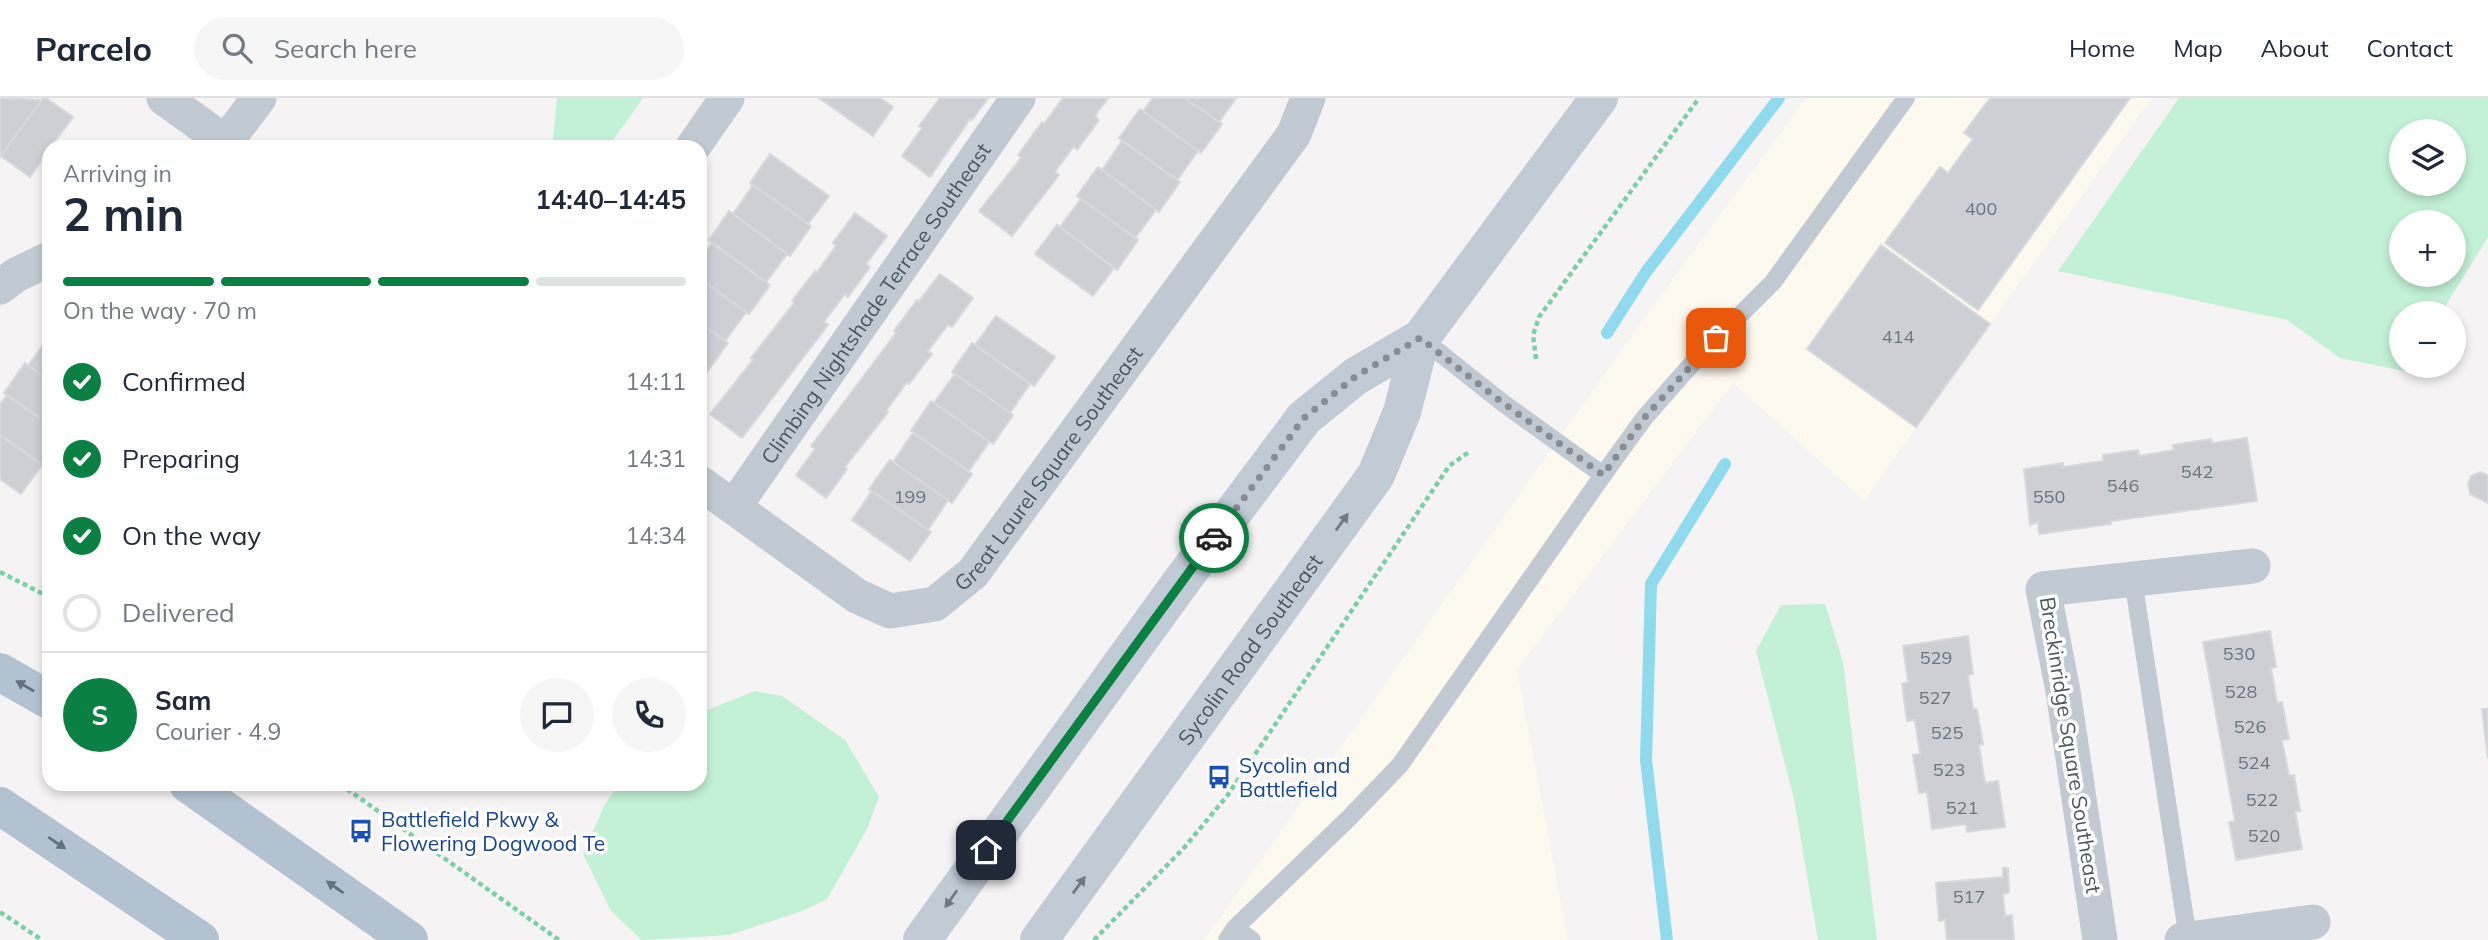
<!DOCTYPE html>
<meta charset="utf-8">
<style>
body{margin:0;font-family:Mulish,sans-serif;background:#f6f6f7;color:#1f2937;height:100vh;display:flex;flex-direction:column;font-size:26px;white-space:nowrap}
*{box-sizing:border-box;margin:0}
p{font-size:23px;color:#747a83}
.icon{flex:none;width:38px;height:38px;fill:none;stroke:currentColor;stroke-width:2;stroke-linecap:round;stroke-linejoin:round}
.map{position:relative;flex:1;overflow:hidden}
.side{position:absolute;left:42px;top:42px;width:665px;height:651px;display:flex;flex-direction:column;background:#fff;border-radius:21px;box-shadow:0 4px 10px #0003}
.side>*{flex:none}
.buttons{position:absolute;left:2389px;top:21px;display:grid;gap:14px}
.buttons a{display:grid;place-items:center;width:77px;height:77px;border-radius:50%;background:#fff;box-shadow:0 4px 10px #0003;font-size:35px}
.pin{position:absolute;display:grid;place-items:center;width:60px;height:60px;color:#fff;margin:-30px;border-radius:14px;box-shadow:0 4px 10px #0006}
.courier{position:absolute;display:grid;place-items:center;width:70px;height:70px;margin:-35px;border:5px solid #0b8043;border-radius:50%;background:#fff;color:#222;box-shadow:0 2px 9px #0007}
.overview em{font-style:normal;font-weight:700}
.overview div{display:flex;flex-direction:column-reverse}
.overview{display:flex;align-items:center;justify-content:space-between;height:119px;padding:0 21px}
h1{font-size:46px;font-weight:700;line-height:52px}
.bar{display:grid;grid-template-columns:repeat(4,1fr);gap:10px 7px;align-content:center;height:84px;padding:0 21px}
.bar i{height:9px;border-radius:5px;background:#e0e1e3}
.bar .current{background:#0b8043}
.bar p{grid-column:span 4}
.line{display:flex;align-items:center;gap:18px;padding:0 21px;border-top:2px solid #e0e1e3}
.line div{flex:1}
.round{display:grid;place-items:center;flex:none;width:74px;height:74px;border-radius:37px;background:#f6f6f7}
ol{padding:0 21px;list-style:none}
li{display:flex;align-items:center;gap:21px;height:77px}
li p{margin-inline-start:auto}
li .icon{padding:7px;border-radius:50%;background:#0b8043;color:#fff;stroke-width:4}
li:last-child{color:#747a83}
li i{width:38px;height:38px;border:4px solid #e0e1e3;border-radius:50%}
header{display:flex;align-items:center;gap:42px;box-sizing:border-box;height:98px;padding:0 35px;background:#fff;border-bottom:2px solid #e0e1e3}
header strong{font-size:33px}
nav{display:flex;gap:38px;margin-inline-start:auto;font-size:24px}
.search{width:490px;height:63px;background:#f6f6f7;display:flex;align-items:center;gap:18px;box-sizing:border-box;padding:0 24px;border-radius:38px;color:#747a83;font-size:26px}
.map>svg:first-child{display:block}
.commercial{fill:#fdf9ef}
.green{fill:#c3f1d5;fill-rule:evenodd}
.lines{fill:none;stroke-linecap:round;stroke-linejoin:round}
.stream{stroke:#90daee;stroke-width:12}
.building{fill:#cdcfd5;stroke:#d7d9de;stroke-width:2}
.path{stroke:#7ad0a6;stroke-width:4.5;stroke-dasharray:5 3.5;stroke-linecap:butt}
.lane{stroke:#c1cad2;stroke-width:18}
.street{stroke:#c1cad2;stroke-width:35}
.secondary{stroke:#c1cbd6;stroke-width:38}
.primary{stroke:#b3c2d1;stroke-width:38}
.oneway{fill:#6e7984}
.oneway2{fill:#64717d}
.done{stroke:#868d94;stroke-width:7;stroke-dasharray:0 12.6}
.route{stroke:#0b8043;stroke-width:9}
.labels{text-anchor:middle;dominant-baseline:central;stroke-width:7;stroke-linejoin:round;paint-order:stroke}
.number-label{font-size:18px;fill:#6b747e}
.street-label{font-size:21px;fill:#4a5661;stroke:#fff}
.transit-label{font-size:21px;fill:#164399;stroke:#fff;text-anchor:start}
</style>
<header>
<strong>Parcelo</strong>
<div class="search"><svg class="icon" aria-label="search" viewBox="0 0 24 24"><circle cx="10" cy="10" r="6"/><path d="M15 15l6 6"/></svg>Search here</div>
<nav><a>Home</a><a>Map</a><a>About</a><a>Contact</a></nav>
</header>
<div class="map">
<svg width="2488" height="842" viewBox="0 0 2488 842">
<rect width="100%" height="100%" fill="#f5f3f3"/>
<polygon class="commercial" points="1806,0 2152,0 1864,403 1733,285 1517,572 1568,842 1204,842 1647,216"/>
<g class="green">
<polygon points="557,0 643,0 608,49 558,49 553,45"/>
<path d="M2179,0H2488V139L2441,215H2401V268H2408L2404,273L2340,260L2287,222L2058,173ZM2454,33V86H2401V33ZM2454,124V177H2401V124Z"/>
<polygon points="1825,506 1843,564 1877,842 1818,842 1794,701 1756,553 1781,507"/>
<polygon points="755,593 782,598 845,642 879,699 867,731 827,801 802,813 729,837 642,842 611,813 583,756 604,708 619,686 700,686 700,615"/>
</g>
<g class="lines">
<g class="stream">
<polyline points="1607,235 1646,174 1779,0"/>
<polyline points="1667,842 1646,662 1651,486 1725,366"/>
</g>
</g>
<g class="building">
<polygon points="0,0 42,2 0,59"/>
<polygon points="43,0 46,0 73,19 51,49 49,49 49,52 30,79 1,58"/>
<polygon points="819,0 880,0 893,9 873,38"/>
<polygon points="940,0 988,0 972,22 970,21 930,79 902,58 922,30 919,28"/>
<polygon points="1063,0 1108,0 1095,18 1099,22 1077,52 1074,48 1055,74 1059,77 1012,138 979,113 1021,60 1018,57 1042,24 1044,26"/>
<polygon points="1153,0 1185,0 1222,26 1201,55 1143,13"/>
<polygon points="1185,0 1236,0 1219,24"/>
<polygon points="1990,0 2130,0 1978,212 1885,145 1940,69 1948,75 1973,41 1964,35"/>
<polygon points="1140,11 1198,53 1177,82 1119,40"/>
<polygon points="1122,43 1180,84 1159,114 1102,72"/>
<polygon points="770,56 829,98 808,126 750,85"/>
<polygon points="1098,69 1156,112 1135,140 1077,98"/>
<polygon points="753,87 811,128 790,158 733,116"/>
<polygon points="1081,101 1138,142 1117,172 1060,129"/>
<polygon points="729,113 787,156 766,184 709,142"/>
<polygon points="855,115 887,138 866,166 870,169 848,199 845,196 824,224 828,227 742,340 710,316 753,262 751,260 794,205 792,203 815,173 817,174 836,148 833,145"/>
<polygon points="1057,127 1114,170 1093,198 1035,156"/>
<polygon points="712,145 770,187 749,216 700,181 700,161"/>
<polygon points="1881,147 1990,226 1916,329 1807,251"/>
<polygon points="940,176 973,200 952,229 948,227 928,253 932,256 909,286 907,284 886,313 888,314 845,369 847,371 826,400 796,377 815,351 811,348 896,235 894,233 917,202 919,203"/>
<polygon points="700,181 746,214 725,243 700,225"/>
<polygon points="996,218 1055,259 1034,288 975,247"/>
<polygon points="700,225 728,245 707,274 700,269"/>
<polygon points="49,238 49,283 28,268"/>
<polygon points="972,245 1030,286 1010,315 952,274"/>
<polygon points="25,265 49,283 49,327 4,295"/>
<polygon points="955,276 1013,317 993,346 934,305"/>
<polygon points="7,297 49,327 49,371 0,337 0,306"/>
<polygon points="931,303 989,344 969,373 911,333"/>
<polygon points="913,335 972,376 952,405 893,364"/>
<polygon points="0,337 42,367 21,396 0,381"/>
<polygon points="2247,340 2257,403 2111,423 2111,426 2039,436 2038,424 2030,427 2024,371 2063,365 2063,369 2103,363 2103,357 2138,352 2139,358 2174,352 2173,347 2211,341 2212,345"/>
<polygon points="890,362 948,402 928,432 869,391"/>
<polygon points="2481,374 2488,378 2488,405 2470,396 2468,386 2471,378"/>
<polygon points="872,393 931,434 910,463 852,422"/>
<polygon points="2270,533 2276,569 2271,570 2277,605 2282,604 2289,641 2282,642 2289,678 2294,677 2300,713 2295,713 2302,751 2236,762 2229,724 2235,723 2203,544"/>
<polygon points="1968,538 1973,576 1968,577 1973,611 1977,611 1983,646 1979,647 1985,685 1998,683 2005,729 1967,734 1966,726 1932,731 1927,694 1919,695 1913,657 1920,656 1915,622 1907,623 1902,586 1908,584 1903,548"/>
<polygon points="2482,611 2488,611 2488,661"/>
<polygon points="2003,770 2008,770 2009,795 2003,796 2005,818 2012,817 2014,842 1947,842 1945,822 1939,823 1936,785 2003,779"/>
</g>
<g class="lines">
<g class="path">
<polyline points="1536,261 1533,237 1539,219 1699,0"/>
<polyline points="0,474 49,499"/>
<polyline points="340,686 559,842"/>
<polyline points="0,814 42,842"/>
<polyline points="1094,842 1183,751 1227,698 1449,368 1469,354"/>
</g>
<g class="lane">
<polyline points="1603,377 1645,319 1698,259 1773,184 1906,0"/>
<polyline points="2133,481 2188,841"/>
<polyline points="1235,830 1252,842"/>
<polyline points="1227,842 1235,830 1349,720 1400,667 1603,377 1503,305 1421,240"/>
</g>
<g class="street">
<polyline points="164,0 232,49"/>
<polyline points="222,49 259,0"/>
<polyline points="693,49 727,0"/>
<polyline points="0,189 16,177 49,161"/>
<path id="s1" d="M700,385L857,498L890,513L935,506L973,475L1294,36L1308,0"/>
<path id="s2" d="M734,409L1018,0"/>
<polyline points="2100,842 2063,593 2043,491 2253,468"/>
<polyline points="2182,842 2313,824"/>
</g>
<g class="secondary">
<polyline points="922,842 1178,488 1304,320 1356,278 1421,240 1599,0"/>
<path id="s3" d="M1039,842L1376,377L1402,314L1421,240"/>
</g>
<g class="primary">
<polyline points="0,574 49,602"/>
<polyline points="188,686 409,842"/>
<polyline points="0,708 200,842"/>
</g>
</g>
<defs><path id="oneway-solid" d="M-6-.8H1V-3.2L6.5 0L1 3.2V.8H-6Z" transform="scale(1.75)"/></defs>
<g class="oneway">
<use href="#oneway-solid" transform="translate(1342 424) rotate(-54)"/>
<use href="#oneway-solid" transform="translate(1079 787) rotate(-54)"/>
<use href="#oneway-solid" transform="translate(951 801) rotate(125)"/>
</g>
<g class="oneway2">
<use href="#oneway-solid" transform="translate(25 588) rotate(-150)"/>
<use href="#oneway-solid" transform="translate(57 745) rotate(34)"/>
<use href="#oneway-solid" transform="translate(335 789) rotate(-145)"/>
</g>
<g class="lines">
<polyline class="done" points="1214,440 1304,320 1356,278 1420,240 1503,305 1603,377 1645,319 1716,240"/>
<polyline class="route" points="986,752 1214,440"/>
</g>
<defs>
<g id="bus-bare" transform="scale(1.89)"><path d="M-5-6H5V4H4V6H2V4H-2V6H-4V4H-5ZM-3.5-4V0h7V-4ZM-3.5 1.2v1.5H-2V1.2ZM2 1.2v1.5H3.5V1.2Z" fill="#1a4fb4" stroke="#fff" stroke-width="2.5" paint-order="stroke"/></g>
</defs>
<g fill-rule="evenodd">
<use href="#bus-bare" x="1219" y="679"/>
<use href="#bus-bare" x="361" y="733"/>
</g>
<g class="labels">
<g class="number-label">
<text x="1981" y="110">400</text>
<text x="1898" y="238">414</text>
<text x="2197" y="373">542</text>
<text x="2123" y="387">546</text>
<text x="910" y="398">199</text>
<text x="2049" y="398">550</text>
<text x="2239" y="555">530</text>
<text x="1936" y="559">529</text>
<text x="2241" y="593">528</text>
<text x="1935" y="599">527</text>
<text x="2250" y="628">526</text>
<text x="1947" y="634">525</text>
<text x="2254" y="664">524</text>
<text x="1949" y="671">523</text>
<text x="2262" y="701">522</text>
<text x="1962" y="709">521</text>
<text x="2264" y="737">520</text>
<text x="1969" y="798">517</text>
</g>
<g class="street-label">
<text stroke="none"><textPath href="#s2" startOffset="248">Climbing Nightshade Terrace Southeast</textPath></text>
<text stroke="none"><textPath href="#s1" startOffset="453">Great Laurel Square Southeast</textPath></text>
<text stroke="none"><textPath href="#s3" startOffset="359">Sycolin Road Southeast</textPath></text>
<text transform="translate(2071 647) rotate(81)">Breckinridge Square Southeast</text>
</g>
<g class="transit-label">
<text x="1239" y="667">Sycolin and<tspan x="1239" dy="24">Battlefield</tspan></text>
<text x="381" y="721">Battlefield Pkwy &amp;<tspan x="381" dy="24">Flowering Dogwood Te</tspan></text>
</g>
</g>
</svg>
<div class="buttons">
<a><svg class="icon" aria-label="layers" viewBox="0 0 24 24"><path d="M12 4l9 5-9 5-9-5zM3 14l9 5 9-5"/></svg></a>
<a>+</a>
<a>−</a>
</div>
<div class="pin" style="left:1716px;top:240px;background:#ea580c"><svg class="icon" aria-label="bag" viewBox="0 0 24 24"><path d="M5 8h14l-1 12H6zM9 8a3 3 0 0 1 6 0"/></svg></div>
<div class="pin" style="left:986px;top:752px;background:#1f2937"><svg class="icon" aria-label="home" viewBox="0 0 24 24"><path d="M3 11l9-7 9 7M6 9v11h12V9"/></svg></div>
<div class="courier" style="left:1214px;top:440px"><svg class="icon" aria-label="car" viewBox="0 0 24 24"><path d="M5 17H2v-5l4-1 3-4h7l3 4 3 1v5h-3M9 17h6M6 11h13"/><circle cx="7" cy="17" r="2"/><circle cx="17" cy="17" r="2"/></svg></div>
<section class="side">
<div class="overview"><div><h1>2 min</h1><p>Arriving in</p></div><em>14:40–14:45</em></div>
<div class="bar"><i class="current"></i><i class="current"></i><i class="current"></i><i></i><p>On the way · 70 m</p></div>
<ol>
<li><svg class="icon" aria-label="check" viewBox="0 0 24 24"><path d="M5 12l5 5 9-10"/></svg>Confirmed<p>14:11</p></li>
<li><svg class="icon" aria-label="check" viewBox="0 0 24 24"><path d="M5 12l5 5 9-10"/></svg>Preparing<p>14:31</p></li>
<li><svg class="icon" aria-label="check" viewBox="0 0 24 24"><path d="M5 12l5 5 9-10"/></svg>On the way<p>14:34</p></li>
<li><i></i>Delivered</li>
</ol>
<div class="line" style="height:126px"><b class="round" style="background:#0b8043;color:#fff">S</b><div><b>Sam</b><p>Courier · 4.9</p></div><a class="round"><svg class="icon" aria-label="chat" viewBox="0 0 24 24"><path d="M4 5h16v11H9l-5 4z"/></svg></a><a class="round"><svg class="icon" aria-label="phone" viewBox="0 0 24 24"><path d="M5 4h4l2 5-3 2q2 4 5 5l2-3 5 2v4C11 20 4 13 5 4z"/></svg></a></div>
</section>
</div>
